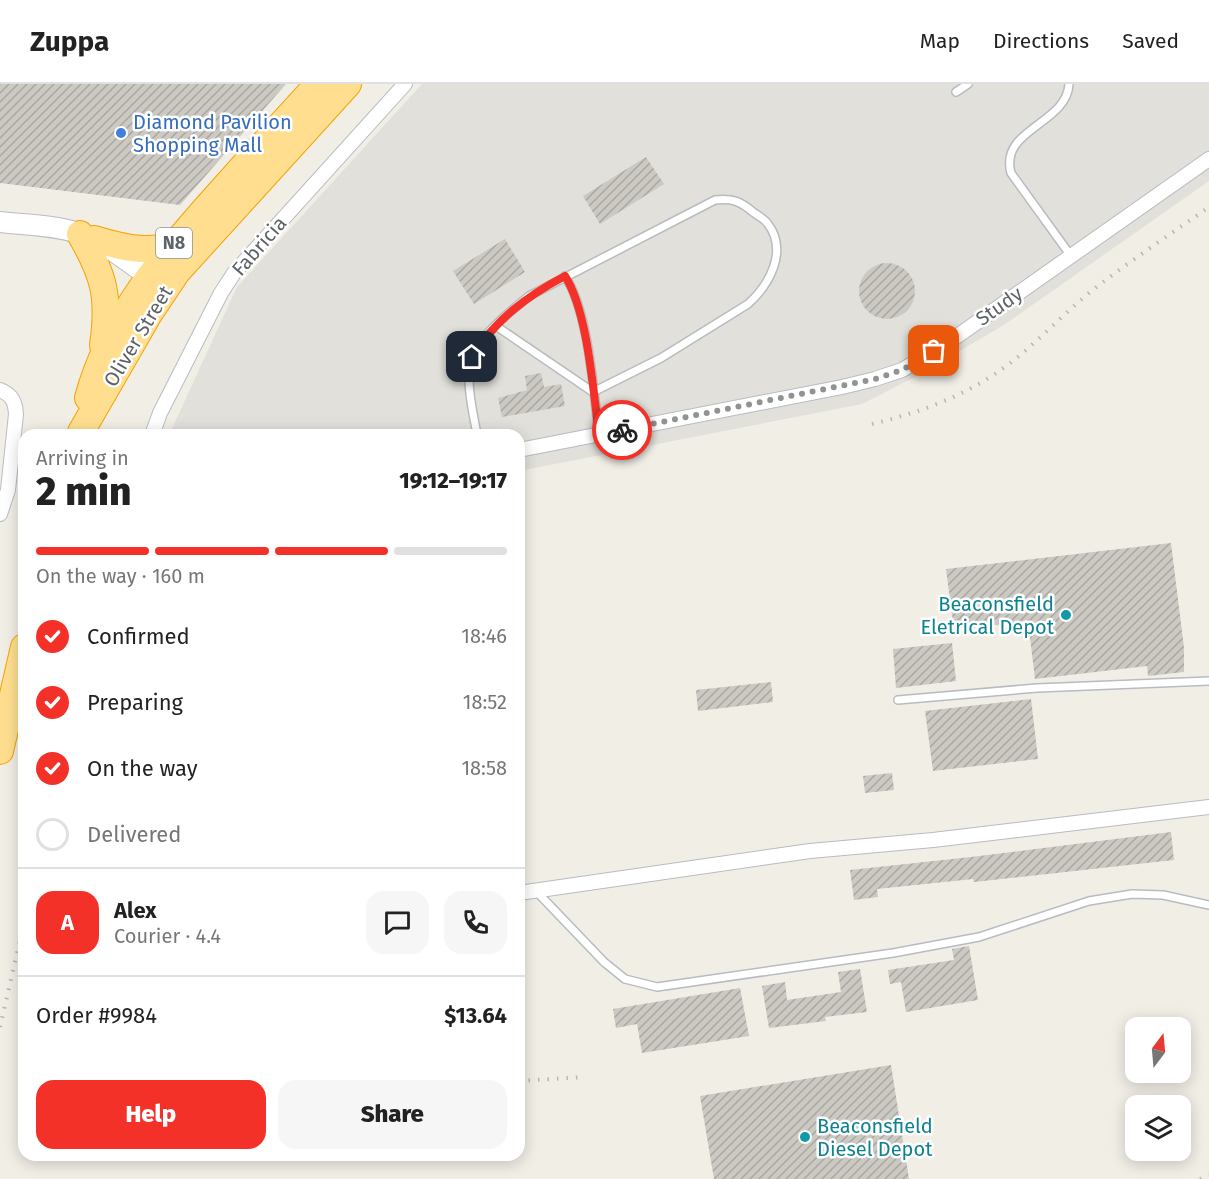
<!DOCTYPE html>
<meta charset="utf-8">
<style>
body{margin:0;font-family:"Fira Sans",sans-serif;background:#f6f6f6;color:#222;height:100vh;display:flex;flex-direction:column;font-size:22px;white-space:nowrap}
*{box-sizing:border-box;margin:0}
p{font-size:20px;color:#767676}
.icon{flex:none;width:33px;height:33px;fill:none;stroke:currentColor;stroke-width:2;stroke-linecap:round;stroke-linejoin:round}
.map{position:relative;flex:1;overflow:hidden}
.drawer{position:absolute;left:18px;top:345px;width:507px;height:732px;display:flex;flex-direction:column;background:#fff;border-radius:18px;box-shadow:0 3px 15px #0003}
.drawer>*{flex:none}
.needle{width:39px;rotate:16deg}
.buttons{position:absolute;left:1125px;top:933px;display:grid;gap:12px}
.buttons a{display:grid;place-items:center;width:66px;height:66px;border-radius:12px;background:#fff;box-shadow:0 3px 15px #0003;font-size:30px}
.pin{position:absolute;display:grid;place-items:center;width:51px;height:51px;color:#fff;margin:-26px;border-radius:12px;box-shadow:0 3px 9px #0006}
.courier{position:absolute;display:grid;place-items:center;width:60px;height:60px;margin:-30px;border:4px solid #f43128;border-radius:50%;background:#fff;color:#222;box-shadow:0 2px 8px #0007}
.summary em{font-style:normal;font-weight:800}
.summary div{display:flex;flex-direction:column-reverse}
.summary{display:flex;align-items:center;justify-content:space-between;height:102px;padding:0 18px}
h1{font-size:39px;font-weight:800;line-height:45px}
.bar{display:grid;grid-template-columns:repeat(4,1fr);gap:9px 6px;align-content:center;height:72px;padding:0 18px}
.bar i{height:8px;border-radius:4px;background:#e0e0e0}
.bar .selected{background:#f43128}
.bar p{grid-column:span 4}
.line{display:flex;align-items:center;gap:15px;padding:0 18px;border-top:2px solid #e0e0e0}
.line div{flex:1}
.round{display:grid;place-items:center;flex:none;width:63px;height:63px;border-radius:18px;background:#f6f6f6}
ol{padding:0 18px;list-style:none}
li{display:flex;align-items:center;gap:18px;height:66px}
li p{margin-inline-start:auto}
li .icon{padding:6px;border-radius:50%;background:#f43128;color:#fff;stroke-width:4}
li:last-child{color:#767676}
li i{width:33px;height:33px;border:3px solid #e0e0e0;border-radius:50%}
.button{display:flex;gap:12px;margin-top:auto;padding:12px 18px}
.button a{flex:1;height:69px;border-radius:18px;background:#f43128;color:#fff;font-size:24px;font-weight:800;line-height:69px;text-align:center}
.button a+a{background:#f6f6f6;color:#222}
header{display:flex;align-items:center;gap:36px;box-sizing:border-box;height:84px;padding:0 30px;background:#fff;border-bottom:2px solid #e0e0e0}
header strong{font-size:28px}
nav{display:flex;gap:33px;margin-inline-start:auto;font-size:21px}
.map>svg:first-child{display:block}
.industrial{fill:#e1e0da}
.building{fill:url(#building-hatch)}
.lines{fill:none;stroke-linecap:round;stroke-linejoin:round}
.lane-casing{stroke:#b8bcc0;stroke-width:10}
.street-casing{stroke:#b8bcc0;stroke-width:16}
.secondary-casing{stroke:#b9bdc2;stroke-width:22}
.highway-casing{stroke:#f7a100;stroke-width:28}
.lane{stroke:#fff;stroke-width:7}
.street{stroke:#fff;stroke-width:14}
.secondary{stroke:#fff;stroke-width:20}
.highway{stroke:#ffdf8f;stroke-width:26}
.rail{stroke:#b5b6b7;stroke-width:4;stroke-dasharray:1.5 8;stroke-linecap:butt}
.done{stroke:#919393;stroke-width:6;stroke-dasharray:0 10.8}
.route{stroke:#f43128;stroke-width:8}
.shop-dot{fill:#3f7fe0;stroke:#fff;stroke-width:2}
.culture-dot{fill:#0f9aa8;stroke:#fff;stroke-width:2}
.labels{text-anchor:middle;dominant-baseline:central;stroke-width:5;stroke-linejoin:round;paint-order:stroke}
.shield{fill:#fff;stroke:#8e9195;stroke-width:1.5}
.shield-label{font-size:18px;font-weight:bold;fill:#5d6267}
.shop-label{font-size:20px;fill:#366cbe;stroke:#fff;text-anchor:start}
.street-label{font-size:20px;fill:#5d6267;stroke:#fff}
.culture-label{font-size:20px;fill:#0d838f;stroke:#fff;text-anchor:end}
</style>
<header>
<strong>Zuppa</strong>
<nav><a>Map</a><a>Directions</a><a>Saved</a></nav>
</header>
<div class="map">
<svg width="1209" height="1095" viewBox="0 0 1209 1095">
<defs>
<pattern id="building-hatch" width="6" height="6" patternUnits="userSpaceOnUse" patternTransform="scale(1.5)"><rect width="6" height="6" fill="#ccc9c3"/><path d="M-1 1l2-2M0 6l6-6M5 7l2-2" fill="none" stroke="#a9a7a2"/></pattern>
</defs>
<rect width="100%" height="100%" fill="#f1eee6"/>
<polygon class="industrial" points="422,0 1209,0 1209,97 1004,241 915,293 862,320 519,387 519,351 169,351 237,203"/>
<g class="building">
<polygon points="0,0 286,0 180,121 0,99"/>
<polygon points="646,73 664,100 600,140 583,112"/>
<polygon points="505,155 525,188 474,220 453,187"/>
<circle cx="887" cy="207" r="28"/>
<polygon points="541,289 544,303 561,300 565,322 502,333 498,314 527,306 525,292"/>
<polygon points="1171,459 1184,564 1184,588 1148,592 1147,582 1035,595 1028,537 954,546 946,485"/>
<polygon points="952,559 956,597 896,604 893,565"/>
<polygon points="771,598 773,618 698,627 696,606"/>
<polygon points="1031,615 1038,675 933,687 925,627"/>
<polygon points="892,689 894,706 865,709 863,692"/>
<polygon points="1171,748 1174,776 974,798 973,795 877,805 878,813 854,816 850,786 971,773"/>
<polygon points="969,862 978,916 906,928 901,898 890,900 888,886 954,876 952,865"/>
<polygon points="860,885 867,928 825,933 826,937 769,944 762,902 785,898 787,916 841,908 838,888"/>
<polygon points="740,904 749,952 642,969 637,940 616,944 613,925"/>
<polygon points="891,981 909,1095 714,1095 700,1012"/>
</g>
<g class="lines">
<g class="lane-casing">
<g id="lane">
<path d="M1069,0C1067,40 999,45 1011,89L1071,172"/>
<polyline points="956,8 968,0"/>
<path d="M565,192C589,229 593,306 599,350"/>
<path d="M477,351C474,332 468,311 469,291C470,257 505,232 529,212L715,116C732,114 740,117 753,128C758,132 765,135 768,140C788,167 770,200 748,220L661,274L593,308L496,242"/>
<polyline points="898,616 1037,604 1209,597"/>
<polyline points="536,807 604,878 625,895 657,903 893,869 979,853 1089,817 1132,810 1163,811 1209,821"/>
</g>
</g>
<g class="street-casing">
<g id="street">
<path d="M0,306C12,311 15,317 16,330L8,406L0,430"/>
<polyline points="152,351 160,329 221,209 234,189 405,0"/>
<polyline points="519,366 842,303 875,295 902,286 946,260 1209,75"/>
<polyline points="519,809 810,767 933,756 1209,723"/>
</g>
</g>
<g class="secondary-casing">
<path id="secondary" d="M0,138C26,141 54,141 78,149C109,160 134,183 161,201"/>
</g>
<g class="highway-casing">
<g id="highway">
<path d="M80,150C104,191 110,213 103,261"/>
<path d="M94,155C121,163 143,169 171,162"/>
<path d="M88,314C110,232 167,167 223,105C254,70 286,35 318,0"/>
<polyline points="81,348 149,230 177,188 348,0"/>
<polyline points="0,667 24,563"/>
</g>
</g>
<use href="#lane" class="lane"/>
<use href="#street" class="street"/>
<use href="#secondary" class="secondary"/>
<use href="#highway" class="highway"/>
<g class="rail">
<path d="M872,340C922,328 968,311 1009,280C1039,257 1064,229 1094,205C1131,176 1171,150 1209,123"/>
<polyline points="0,943 23,843"/>
<polyline points="519,997 584,993"/>
<polyline points="319,1073 330,1071"/>
<polyline points="1200,1095 1209,1091"/>
</g>
</g>
<g class="lines">
<polyline class="done" points="622,346 875,295 902,286 934,267"/>
<path class="route" d="M472,273C495,236 527,212 565,192C588,228 593,307 599,350L622,346"/>
</g>
<circle class="shop-dot" cx="121" cy="49" r="6"/>
<g class="culture-dot">
<circle cx="1066" cy="531" r="6"/>
<circle cx="805" cy="1053" r="6"/>
</g>
<g class="labels">
<rect class="shield" x="156" y="144" width="36" height="30" rx="4.5"/>
<g class="shield-label">
<text x="174" y="159">N8</text>
</g>
<g class="shop-label">
<text x="133" y="38">Diamond Pavilion<tspan x="133" dy="23">Shopping Mall</tspan></text>
</g>
<g class="street-label">
<text transform="translate(259 162) rotate(-49)">Fabricia</text>
<text transform="translate(999 222) rotate(-35)">Study</text>
<text transform="translate(138 252) rotate(-59)">Oliver Street</text>
</g>
<g class="culture-label">
<text x="1054" y="520">Beaconsfield<tspan x="1054" dy="23">Eletrical Depot</tspan></text>
<text x="817" y="1042" text-anchor="start">Beaconsfield<tspan x="817" dy="23">Diesel Depot</tspan></text>
</g>
</g>
</svg>
<div class="buttons">
<a><svg class="needle" viewBox="-14 -14 28 28"><path d="M0-13l5 13h-10z" fill="#e53935"/><path d="M0 13l5-13h-10z" fill="#767676"/></svg></a>
<a><svg class="icon" aria-label="layers" viewBox="0 0 24 24"><path d="M12 4l9 5-9 5-9-5zM3 14l9 5 9-5"/></svg></a>
</div>
<div class="pin" style="left:934px;top:267px;background:#ea580c"><svg class="icon" aria-label="bag" viewBox="0 0 24 24"><path d="M5 8h14l-1 12H6zM9 8a3 3 0 0 1 6 0"/></svg></div>
<div class="pin" style="left:472px;top:273px;background:#1f2937"><svg class="icon" aria-label="home" viewBox="0 0 24 24"><path d="M3 11l9-7 9 7M6 9v11h12V9"/></svg></div>
<div class="courier" style="left:622px;top:346px"><svg class="icon" aria-label="bike" viewBox="0 0 24 24"><circle cx="6" cy="16" r="4"/><circle cx="18" cy="16" r="4"/><path d="M6 16l4-8h5l3 8M10 8l3 8H6M13 5h3"/></svg></div>
<section class="drawer">
<div class="summary"><div><h1>2 min</h1><p>Arriving in</p></div><em>19:12–19:17</em></div>
<div class="bar"><i class="selected"></i><i class="selected"></i><i class="selected"></i><i></i><p>On the way · 160 m</p></div>
<ol>
<li><svg class="icon" aria-label="check" viewBox="0 0 24 24"><path d="M5 12l5 5 9-10"/></svg>Confirmed<p>18:46</p></li>
<li><svg class="icon" aria-label="check" viewBox="0 0 24 24"><path d="M5 12l5 5 9-10"/></svg>Preparing<p>18:52</p></li>
<li><svg class="icon" aria-label="check" viewBox="0 0 24 24"><path d="M5 12l5 5 9-10"/></svg>On the way<p>18:58</p></li>
<li><i></i>Delivered</li>
</ol>
<div class="line" style="height:108px"><b class="round" style="background:#f43128;color:#fff">A</b><div><b>Alex</b><p>Courier · 4.4</p></div><a class="round"><svg class="icon" aria-label="chat" viewBox="0 0 24 24"><path d="M4 5h16v11H9l-5 4z"/></svg></a><a class="round"><svg class="icon" aria-label="phone" viewBox="0 0 24 24"><path d="M5 4h4l2 5-3 2q2 4 5 5l2-3 5 2v4C11 20 4 13 5 4z"/></svg></a></div>
<div class="line" style="height:78px"><div>Order #9984</div><b>$13.64</b></div>
<div class="button"><a>Help</a><a>Share</a></div>
</section>
</div>
